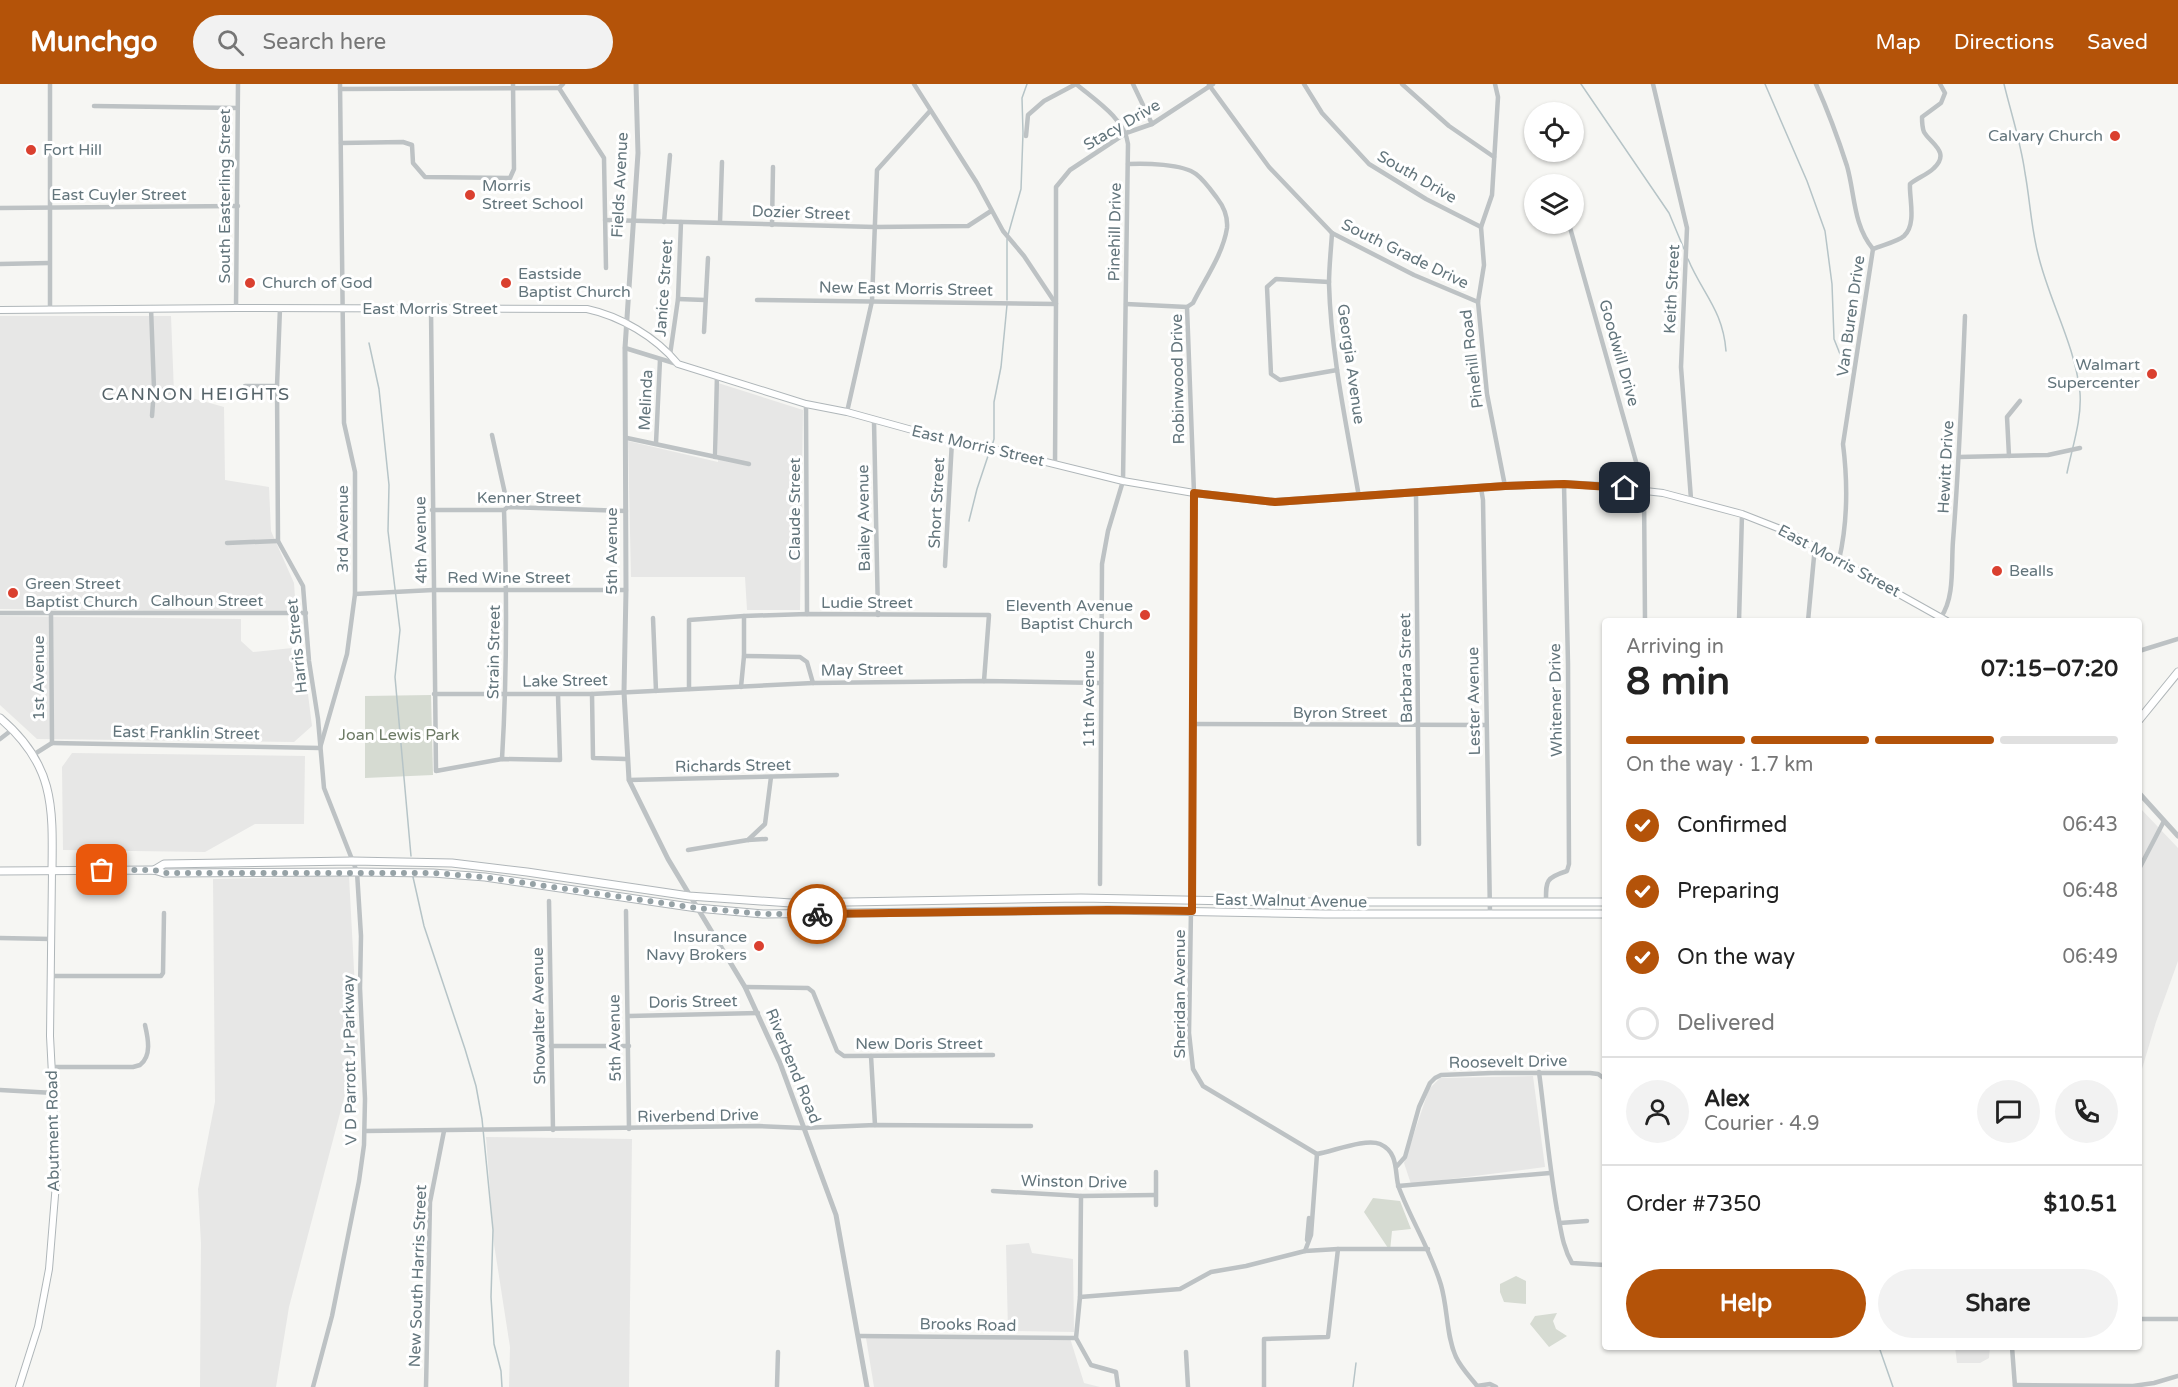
<!DOCTYPE html>
<meta charset="utf-8">
<style>
body{margin:0;font-family:"Varela Round",sans-serif;background:#f2f2f2;color:#222;height:100vh;display:flex;flex-direction:column;font-size:22px;white-space:nowrap}
*{box-sizing:border-box;margin:0}
p{font-size:20px;color:#767676}
.icon{flex:none;width:33px;height:33px;fill:none;stroke:currentColor;stroke-width:2;stroke-linecap:round;stroke-linejoin:round}
.map{position:relative;flex:1;overflow:hidden}
.panel{position:absolute;left:1602px;top:534px;width:540px;height:732px;display:flex;flex-direction:column;background:#fff;border-radius:6px;box-shadow:0 2px 4px #0004}
.panel>*{flex:none}
.fabs{position:absolute;left:1524px;top:18px;display:grid;gap:12px}
.fabs a{display:grid;place-items:center;width:60px;height:60px;border-radius:50%;background:#fff;box-shadow:0 2px 4px #0004;font-size:30px}
.pin{position:absolute;display:grid;place-items:center;width:51px;height:51px;color:#fff;margin:-26px;border-radius:12px;box-shadow:0 3px 9px #0006}
.courier{position:absolute;display:grid;place-items:center;width:60px;height:60px;margin:-30px;border:4px solid #b45309;border-radius:50%;background:#fff;color:#222;box-shadow:0 2px 8px #0007}
.overview em{font-style:normal;font-weight:700}
.overview div{display:flex;flex-direction:column-reverse}
.overview{display:flex;align-items:center;justify-content:space-between;height:102px;padding:0 24px}
h1{font-size:39px;font-weight:700;line-height:45px}
.bar{display:grid;grid-template-columns:repeat(4,1fr);gap:9px 6px;align-content:center;height:72px;padding:0 24px}
.bar i{height:8px;border-radius:4px;background:#e0e0e0}
.bar .selected{background:#b45309}
.bar p{grid-column:span 4}
.line{display:flex;align-items:center;gap:15px;padding:0 24px;border-top:2px solid #e0e0e0}
.line div{flex:1}
.round{display:grid;place-items:center;flex:none;width:63px;height:63px;border-radius:32px;background:#f2f2f2}
ol{padding:0 24px;list-style:none}
li{display:flex;align-items:center;gap:18px;height:66px}
li p{margin-inline-start:auto}
li .icon{padding:6px;border-radius:50%;background:#b45309;color:#fff;stroke-width:4}
li:last-child{color:#767676}
li i{width:33px;height:33px;border:3px solid #e0e0e0;border-radius:50%}
.cta{display:flex;gap:12px;margin-top:auto;padding:12px 24px}
.cta a{flex:1;height:69px;border-radius:36px;background:#b45309;color:#fff;font-size:24px;font-weight:700;line-height:69px;text-align:center}
.cta a+a{background:#f2f2f2;color:#222}
header{display:flex;align-items:center;gap:36px;box-sizing:border-box;height:84px;padding:0 30px;background:#b45309;color:#fff}
header strong{font-size:28px}
nav{display:flex;gap:33px;margin-inline-start:auto;font-size:21px}
.search{width:420px;height:54px;background:#f2f2f2;display:flex;align-items:center;gap:15px;box-sizing:border-box;padding:0 21px;border-radius:33px;color:#767676;font-size:22px}
.map>svg:first-child{display:block}
.built{fill:#e7e7e6}
.green{fill:#d6dbd2}
.lines{fill:none;stroke-linecap:round;stroke-linejoin:round}
.stream{stroke:#b6c4c7;stroke-width:1.5}
.secondary-casing{stroke:#afb6b9;stroke-width:8}
.primary-casing{stroke:#b0b6b9;stroke-width:9}
.minor{stroke:#bdc2c4;stroke-width:4.5}
.tertiary{stroke:#bdc2c4;stroke-width:5}
.secondary{stroke:#fff;stroke-width:6}
.primary{stroke:#fff;stroke-width:7}
.done{stroke:#96a2a6;stroke-width:6;stroke-dasharray:0 10.8}
.route{stroke:#b45309;stroke-width:8}
.poi-dot{fill:#da402f;stroke:#fff;stroke-width:2}
.labels{text-anchor:middle;dominant-baseline:central;stroke-width:6;stroke-linejoin:round;paint-order:stroke}
.street-label{font-size:16px;fill:#63757c;stroke:#fff}
.poi-label{font-size:16px;fill:#63757c;stroke:#fff;text-anchor:start}
.park-label{font-size:16px;fill:#6c7a65;stroke:#fff}
.neighbourhood-label{font-size:18px;letter-spacing:1.5px;fill:#546268;stroke:#fff}
</style>
<header>
<strong>Munchgo</strong>
<div class="search"><svg class="icon" aria-label="search" viewBox="0 0 24 24"><circle cx="10" cy="10" r="6"/><path d="M15 15l6 6"/></svg>Search here</div>
<nav><a>Map</a><a>Directions</a><a>Saved</a></nav>
</header>
<div class="map">
<svg width="2178" height="1303" viewBox="0 0 2178 1303">
<rect width="100%" height="100%" fill="#f6f6f3"/>
<g class="built">
<polygon points="0,232 171,232 174,309 224,323 225,396 269,403 271,447 294,499 296,529 0,525"/>
<polygon points="718,299 803,326 800,526 747,526 745,493 631,493 628,357 718,378"/>
<polygon points="0,532 241,535 241,557 253,568 302,563 312,642 294,658 37,655 0,621"/>
<polygon points="72,669 305,672 304,740 255,740 205,768 63,766 62,683"/>
<polygon points="2139,723 2178,764 2178,877 2156,938 2139,995"/>
<polygon points="349,792 358,961 289,1223 276,1303 200,1303 201,1159 198,1105 215,1018 213,795"/>
<polygon points="1533,992 1545,1083 1411,1100 1404,1079 1429,1005 1440,994"/>
<polygon points="486,1053 632,1055 629,1303 509,1303 510,1263 494,1160"/>
<polygon points="1029,1159 1032,1169 1073,1175 1074,1248 1008,1247 1006,1161"/>
<polygon points="866,1254 1070,1254 1084,1299 1100,1303 874,1303"/>
<polygon points="1955,1263 1990,1263 1989,1274 1980,1279 1957,1279"/>
</g>
<g class="green">
<polygon points="431,611 433,691 365,694 365,612"/>
<polygon points="1373,1114 1400,1117 1411,1145 1392,1147 1390,1167 1364,1128"/>
<polygon points="1516,1192 1526,1197 1526,1220 1504,1218 1500,1208 1500,1200"/>
<polygon points="1557,1229 1553,1237 1556,1245 1567,1252 1549,1263 1530,1240 1535,1232"/>
</g>
<g class="lines">
<g class="stream">
<polyline points="1581,0 1669,129 1684,165"/>
<polyline points="1765,0 1807,97 1825,147 1832,200 1834,255 1844,280"/>
<path d="M2004,0C2011,29 2021,59 2025,89C2030,116 2031,143 2038,170C2049,217 2075,260 2080,309C2082,335 2072,364 2067,389"/>
<polyline points="1008,151 1021,105 1023,49 1022,14 1027,0"/>
<path d="M1688,175C1702,209 1723,226 1726,267"/>
<polyline points="1007,216 1007,155"/>
<polyline points="369,259 379,305 389,401 388,447 400,546 395,593 411,772"/>
<polyline points="992,362 994,355 994,318 1001,283 1007,221"/>
<polyline points="969,437 977,405 990,366"/>
<polyline points="413,793 424,842 465,965 476,1002 482,1035 493,1146 491,1213 494,1260 501,1287 502,1303"/>
<polyline points="1879,1263 1893,1303"/>
<polyline points="1353,1303 1356,1279"/>
</g>
<g class="secondary-casing">
<g id="secondary">
<path d="M0,226L236,224L587,225C620,232 656,253 678,280L806,320L847,328L952,357L969,359L1123,397L1194,409L1275,418L1505,402L1564,400L1601,402L1663,409L1742,430L1788,448L1947,537"/>
<polyline points="19,1303 38,1243 49,1185 57,1087 50,952 52,787"/>
</g>
</g>
<g class="primary-casing">
<g id="primary">
<path d="M0,634C54,680 53,721 52,787"/>
<polyline points="2139,636 2178,588"/>
<polyline points="154,786 164,780 353,777 452,779 527,788 689,812 791,819 1081,814 1285,818 1605,818"/>
<polyline points="0,787 154,786 164,789 357,788 433,789 485,793 697,824 763,830 1108,826 1325,830 1605,830"/>
</g>
</g>
<g class="minor">
<polyline points="50,0 50,225"/>
<polyline points="563,0 559,4 604,74 606,184"/>
<polyline points="914,0 977,99 1003,147 1024,172 1056,220 1055,380"/>
<polyline points="1133,0 1152,40"/>
<polyline points="1304,0 1322,29 1369,80 1426,115 1481,143"/>
<polyline points="1402,0 1449,42 1494,73"/>
<polyline points="1495,0 1498,13 1492,111 1481,143 1484,181 1478,218 1487,310 1505,402"/>
<polyline points="1653,0 1687,144 1681,283 1691,415"/>
<path d="M1816,0C1828,27 1838,54 1847,82C1855,110 1853,141 1873,165L1843,360C1848,400 1848,437 1839,476"/>
<polyline points="1209,1 1269,83 1332,149 1414,191 1478,218"/>
<polyline points="340,5 559,4"/>
<polyline points="94,22 237,24"/>
<path d="M1026,52L1028,31L1044,17L1076,0C1095,16 1125,35 1128,60L1123,397L1108,447L1102,480L1100,800"/>
<polyline points="341,59 403,58 412,61 413,79 425,93 510,94 514,85 513,0"/>
<path d="M1128,80C1145,79 1183,80 1196,90C1204,96 1211,106 1217,114C1224,123 1228,132 1227,144C1223,170 1205,195 1193,219L1187,223L1194,409V640L1189,949L1193,985L1203,1002L1317,1070C1334,1067 1366,1054 1380,1060C1400,1069 1394,1090 1399,1104C1412,1138 1431,1167 1441,1201C1448,1225 1446,1251 1456,1273C1461,1284 1471,1294 1478,1303"/>
<polyline points="0,124 238,122"/>
<polyline points="605,136 875,143 968,142 991,127"/>
<polyline points="664,138 670,71"/>
<polyline points="720,138 722,78"/>
<polyline points="1569,140 1644,406 1645,537"/>
<polyline points="772,141 773,83"/>
<path d="M1332,149C1331,166 1329,183 1329,200C1331,271 1347,343 1359,413"/>
<path d="M1873,165C1882,161 1897,158 1904,152C1917,140 1909,114 1910,100C1917,94 1927,91 1934,84C1951,68 1930,59 1924,48C1922,43 1922,38 1922,33L1941,19L1945,9L1940,0"/>
<polyline points="0,180 49,179"/>
<polyline points="1329,198 1276,195 1267,203 1271,290 1280,296 1337,286"/>
<polyline points="678,215 705,216"/>
<polyline points="757,216 1056,220 1056,103 1070,86 1126,49 1152,40 1213,0"/>
<polyline points="1126,220 1187,223"/>
<polyline points="151,224 154,305 152,332"/>
<polyline points="236,224 238,0"/>
<polyline points="280,224 277,302 278,457 303,502 309,577 318,635 324,704 357,788 361,852 360,904 365,1015 364,1061 359,1097 332,1232 313,1303"/>
<polyline points="431,225 436,687 502,675 560,676 558,611"/>
<polyline points="704,248 708,174"/>
<polyline points="625,264 677,280"/>
<polyline points="670,271 678,215 681,138"/>
<polyline points="245,302 277,302"/>
<polyline points="154,305 178,308"/>
<polyline points="806,320 807,530"/>
<polyline points="847,328 872,217 877,86 930,27"/>
<polyline points="874,337 878,531"/>
<polyline points="492,351 508,423"/>
<polyline points="627,354 749,380"/>
<polyline points="656,359 660,276"/>
<polyline points="2009,372 2007,333 2020,317"/>
<polyline points="715,373 717,291"/>
<polyline points="1959,373 2048,371 2080,364"/>
<polyline points="1481,404 1483,416 1490,830"/>
<polyline points="1416,408 1419,760"/>
<polyline points="432,426 504,426 508,423 626,427"/>
<polyline points="227,459 278,457"/>
<polyline points="945,482 952,357"/>
<polyline points="355,510 433,506 626,506"/>
<polyline points="0,529 306,529"/>
<polyline points="51,530 52,659"/>
<path d="M1941,533C1955,513 1951,481 1953,457C1959,382 1962,307 1965,232"/>
<polyline points="653,534 656,607"/>
<polyline points="1739,537 1742,430"/>
<polyline points="1808,537 1815,462"/>
<polyline points="2139,567 2178,555"/>
<polyline points="744,572 800,573 807,578 813,599"/>
<polyline points="741,603 744,572 744,532"/>
<polyline points="689,605 689,536 744,532 807,530 989,531 984,597"/>
<polyline points="434,610 592,610 813,599 984,597 1101,599"/>
<polyline points="592,610 593,674 626,675"/>
<polyline points="1194,640 1486,641"/>
<polyline points="0,655 13,645"/>
<polyline points="52,659 320,664 347,570 355,510 355,388 344,339 340,0"/>
<polyline points="33,671 52,659"/>
<path d="M502,675C507,592 507,509 504,426"/>
<polyline points="629,696 837,691"/>
<polyline points="748,756 766,755"/>
<polyline points="688,766 748,756 765,740 771,693"/>
<polyline points="2139,785 2164,737"/>
<polyline points="549,817 553,1046"/>
<path d="M1546,818C1546,797 1545,794 1567,787L1569,780L1568,580L1564,400"/>
<polyline points="626,827 629,1045"/>
<polyline points="0,854 51,855"/>
<polyline points="51,892 161,892 163,889 164,829"/>
<polyline points="745,903 808,904 813,908 837,967 844,972 993,971"/>
<polyline points="629,932 758,929"/>
<polyline points="551,962 629,962"/>
<polyline points="871,972 875,1041"/>
<path d="M52,983H133L140,981C152,972 148,954 145,941"/>
<path d="M1539,988C1545,1034 1549,1080 1557,1126C1561,1144 1562,1162 1572,1179L1605,1181"/>
<polyline points="0,1006 54,1009"/>
<polyline points="365,1047 759,1042 803,1044 875,1041 1031,1042"/>
<polyline points="1397,1082 1405,1073 1419,1023 1430,999 1435,994 1441,991 1492,989 1590,989 1598,990 1605,995"/>
<polyline points="1398,1102 1550,1089"/>
<polyline points="993,1107 1081,1112 1155,1111"/>
<polyline points="1081,1112 1080,1213 1076,1254 1091,1281 1116,1288 1118,1303"/>
<polyline points="1156,1121 1156,1088"/>
<polyline points="1560,1139 1587,1137"/>
<polyline points="1307,1156 1309,1134"/>
<polyline points="1305,1167 1311,1151 1317,1070"/>
<polyline points="1080,1213 1180,1205 1211,1188 1246,1182 1305,1167 1338,1165 1428,1165"/>
<polyline points="2139,1235 2178,1235"/>
<polyline points="859,1252 1076,1254"/>
<polyline points="2012,1263 2015,1303"/>
<polyline points="1186,1268 1188,1303"/>
<polyline points="2015,1301 2133,1302 2154,1299 2178,1292"/>
<polyline points="777,1302 778,1268"/>
<polyline points="1477,1302 1490,1300 1496,1303"/>
<polyline points="426,1303 430,1118 444,1047"/>
<polyline points="1264,1303 1264,1255 1328,1253 1338,1165"/>
</g>
<g class="tertiary">
<polyline points="636,0 638,69 625,264 626,506 624,608 629,696 668,775 745,903 780,979 836,1131 867,1303"/>
<polyline points="2139,709 2178,752"/>
</g>
<use href="#secondary" class="secondary"/>
<use href="#primary" class="primary"/>
</g>
<g class="lines">
<polyline class="done" points="102,786 154,786 164,789 433,789 484,793 697,824 763,830 817,830"/>
<polyline class="route" points="817,830 1108,826 1192,827 1194,409 1275,418 1505,402 1564,400 1625,404"/>
</g>
<g class="poi-dot">
<circle cx="2115" cy="52" r="6"/>
<circle cx="31" cy="66" r="6"/>
<circle cx="470" cy="111" r="6"/>
<circle cx="250" cy="199" r="6"/>
<circle cx="506" cy="199" r="6"/>
<circle cx="2152" cy="290" r="6"/>
<circle cx="1997" cy="487" r="6"/>
<circle cx="13" cy="509" r="6"/>
<circle cx="1145" cy="531" r="6"/>
<circle cx="759" cy="862" r="6"/>
</g>
<g class="labels">
<g class="street-label">
<text transform="translate(1122 41) rotate(-30)">Stacy Drive</text>
<text transform="translate(1417 93) rotate(30)">South Drive</text>
<text transform="translate(620 101) rotate(-87)">Fields Avenue</text>
<text x="119" y="111">East Cuyler Street</text>
<text transform="translate(225 112) rotate(-90)">South Easterling Street</text>
<text transform="translate(801 129) rotate(2)">Dozier Street</text>
<text transform="translate(1115 148) rotate(-89)">Pinehill Drive</text>
<text transform="translate(1405 170) rotate(26)">South Grade Drive</text>
<text transform="translate(664 204) rotate(-86)">Janice Street</text>
<text transform="translate(906 205) rotate(1)">New East Morris Street</text>
<text transform="translate(1672 205) rotate(-87)">Keith Street</text>
<text x="430" y="225">East Morris Street</text>
<text transform="translate(1851 232) rotate(-82)">Van Buren Drive</text>
<text transform="translate(1619 269) rotate(74)">Goodwill Drive</text>
<text transform="translate(1472 275) rotate(-97)">Pinehill Road</text>
<text transform="translate(1351 280) rotate(82)">Georgia Avenue</text>
<text transform="translate(1178 295) rotate(-91)">Robinwood Drive</text>
<text transform="translate(646 316) rotate(-87)">Melinda</text>
<text transform="translate(978 362) rotate(13)">East Morris Street</text>
<text transform="translate(1946 383) rotate(-87)">Hewitt Drive</text>
<text x="529" y="414">Kenner Street</text>
<text transform="translate(937 419) rotate(-87)">Short Street</text>
<text transform="translate(795 425) rotate(-90)">Claude Street</text>
<text transform="translate(864 434) rotate(-91)">Bailey Avenue</text>
<text transform="translate(343 445) rotate(-90)">3rd Avenue</text>
<text transform="translate(421 456) rotate(-91)">4th Avenue</text>
<text transform="translate(612 467) rotate(-90)">5th Avenue</text>
<text transform="translate(1839 477) rotate(28)">East Morris Street</text>
<text x="509" y="494">Red Wine Street</text>
<text x="207" y="517">Calhoun Street</text>
<text x="867" y="519">Ludie Street</text>
<text transform="translate(297 562) rotate(-96)">Harris Street</text>
<text transform="translate(494 568) rotate(-89)">Strain Street</text>
<text transform="translate(1406 584) rotate(-91)">Barbara Street</text>
<text transform="translate(862 586) rotate(-1)">May Street</text>
<text transform="translate(39 594) rotate(-90)">1st Avenue</text>
<text transform="translate(565 597) rotate(-1)">Lake Street</text>
<text transform="translate(1089 615) rotate(-90)">11th Avenue</text>
<text transform="translate(1556 616) rotate(-91)">Whitener Drive</text>
<text transform="translate(1474 617) rotate(-91)">Lester Avenue</text>
<text x="1340" y="629">Byron Street</text>
<text transform="translate(186 649) rotate(1)">East Franklin Street</text>
<text transform="translate(733 682) rotate(-1)">Richards Street</text>
<text transform="translate(1291 817) rotate(1)">East Walnut Avenue</text>
<text transform="translate(1180 910) rotate(-90)">Sheridan Avenue</text>
<text transform="translate(693 918) rotate(-1)">Doris Street</text>
<text transform="translate(539 932) rotate(-91)">Showalter Avenue</text>
<text transform="translate(615 954) rotate(-91)">5th Avenue</text>
<text x="919" y="960">New Doris Street</text>
<text transform="translate(350 976) rotate(-91)">V D Parrott Jr Parkway</text>
<text transform="translate(1508 978) rotate(-1)">Roosevelt Drive</text>
<text transform="translate(793 982) rotate(68)">Riverbend Road</text>
<text transform="translate(698 1032) rotate(-1)">Riverbend Drive</text>
<text transform="translate(53 1047) rotate(-91)">Abutment Road</text>
<text transform="translate(1074 1098) rotate(1)">Winston Drive</text>
<text transform="translate(418 1192) rotate(-88)">New South Harris Street</text>
<text transform="translate(968 1241) rotate(1)">Brooks Road</text>
</g>
<g class="poi-label">
<text x="2103" y="52" text-anchor="end">Calvary Church</text>
<text x="43" y="66">Fort Hill</text>
<text x="482" y="102">Morris<tspan x="482" dy="18">Street School</tspan></text>
<text x="518" y="190">Eastside<tspan x="518" dy="18">Baptist Church</tspan></text>
<text x="262" y="199">Church of God</text>
<text x="2140" y="281" text-anchor="end">Walmart<tspan x="2140" dy="18">Supercenter</tspan></text>
<text x="2009" y="487">Bealls</text>
<text x="25" y="500">Green Street<tspan x="25" dy="18">Baptist Church</tspan></text>
<text x="1133" y="522" text-anchor="end">Eleventh Avenue<tspan x="1133" dy="18">Baptist Church</tspan></text>
<text x="747" y="853" text-anchor="end">Insurance<tspan x="747" dy="18">Navy Brokers</tspan></text>
</g>
<g class="park-label">
<text x="399" y="651">Joan Lewis Park</text>
</g>
<g class="neighbourhood-label">
<text x="196" y="310">CANNON HEIGHTS</text>
</g>
</g>
</svg>
<div class="fabs">
<a><svg class="icon" aria-label="locate" viewBox="0 0 24 24"><circle cx="12" cy="12" r="6"/><path d="M12 2v4M12 18v4M2 12h4M18 12h4"/></svg></a>
<a><svg class="icon" aria-label="layers" viewBox="0 0 24 24"><path d="M12 4l9 5-9 5-9-5zM3 14l9 5 9-5"/></svg></a>
</div>
<div class="pin" style="left:102px;top:786px;background:#ea580c"><svg class="icon" aria-label="bag" viewBox="0 0 24 24"><path d="M5 8h14l-1 12H6zM9 8a3 3 0 0 1 6 0"/></svg></div>
<div class="pin" style="left:1625px;top:404px;background:#1f2937"><svg class="icon" aria-label="home" viewBox="0 0 24 24"><path d="M3 11l9-7 9 7M6 9v11h12V9"/></svg></div>
<div class="courier" style="left:817px;top:830px"><svg class="icon" aria-label="bike" viewBox="0 0 24 24"><circle cx="6" cy="16" r="4"/><circle cx="18" cy="16" r="4"/><path d="M6 16l4-8h5l3 8M10 8l3 8H6M13 5h3"/></svg></div>
<section class="panel">
<div class="overview"><div><h1>8 min</h1><p>Arriving in</p></div><em>07:15–07:20</em></div>
<div class="bar"><i class="selected"></i><i class="selected"></i><i class="selected"></i><i></i><p>On the way · 1.7 km</p></div>
<ol>
<li><svg class="icon" aria-label="check" viewBox="0 0 24 24"><path d="M5 12l5 5 9-10"/></svg>Confirmed<p>06:43</p></li>
<li><svg class="icon" aria-label="check" viewBox="0 0 24 24"><path d="M5 12l5 5 9-10"/></svg>Preparing<p>06:48</p></li>
<li><svg class="icon" aria-label="check" viewBox="0 0 24 24"><path d="M5 12l5 5 9-10"/></svg>On the way<p>06:49</p></li>
<li><i></i>Delivered</li>
</ol>
<div class="line" style="height:108px"><a class="round"><svg class="icon" aria-label="person" viewBox="0 0 24 24"><circle cx="12" cy="8" r="4"/><path d="M4 21q1-7 8-7t8 7"/></svg></a><div><b>Alex</b><p>Courier · 4.9</p></div><a class="round"><svg class="icon" aria-label="chat" viewBox="0 0 24 24"><path d="M4 5h16v11H9l-5 4z"/></svg></a><a class="round"><svg class="icon" aria-label="phone" viewBox="0 0 24 24"><path d="M5 4h4l2 5-3 2q2 4 5 5l2-3 5 2v4C11 20 4 13 5 4z"/></svg></a></div>
<div class="line" style="height:78px"><div>Order #7350</div><b>$10.51</b></div>
<div class="cta"><a>Help</a><a>Share</a></div>
</section>
</div>
